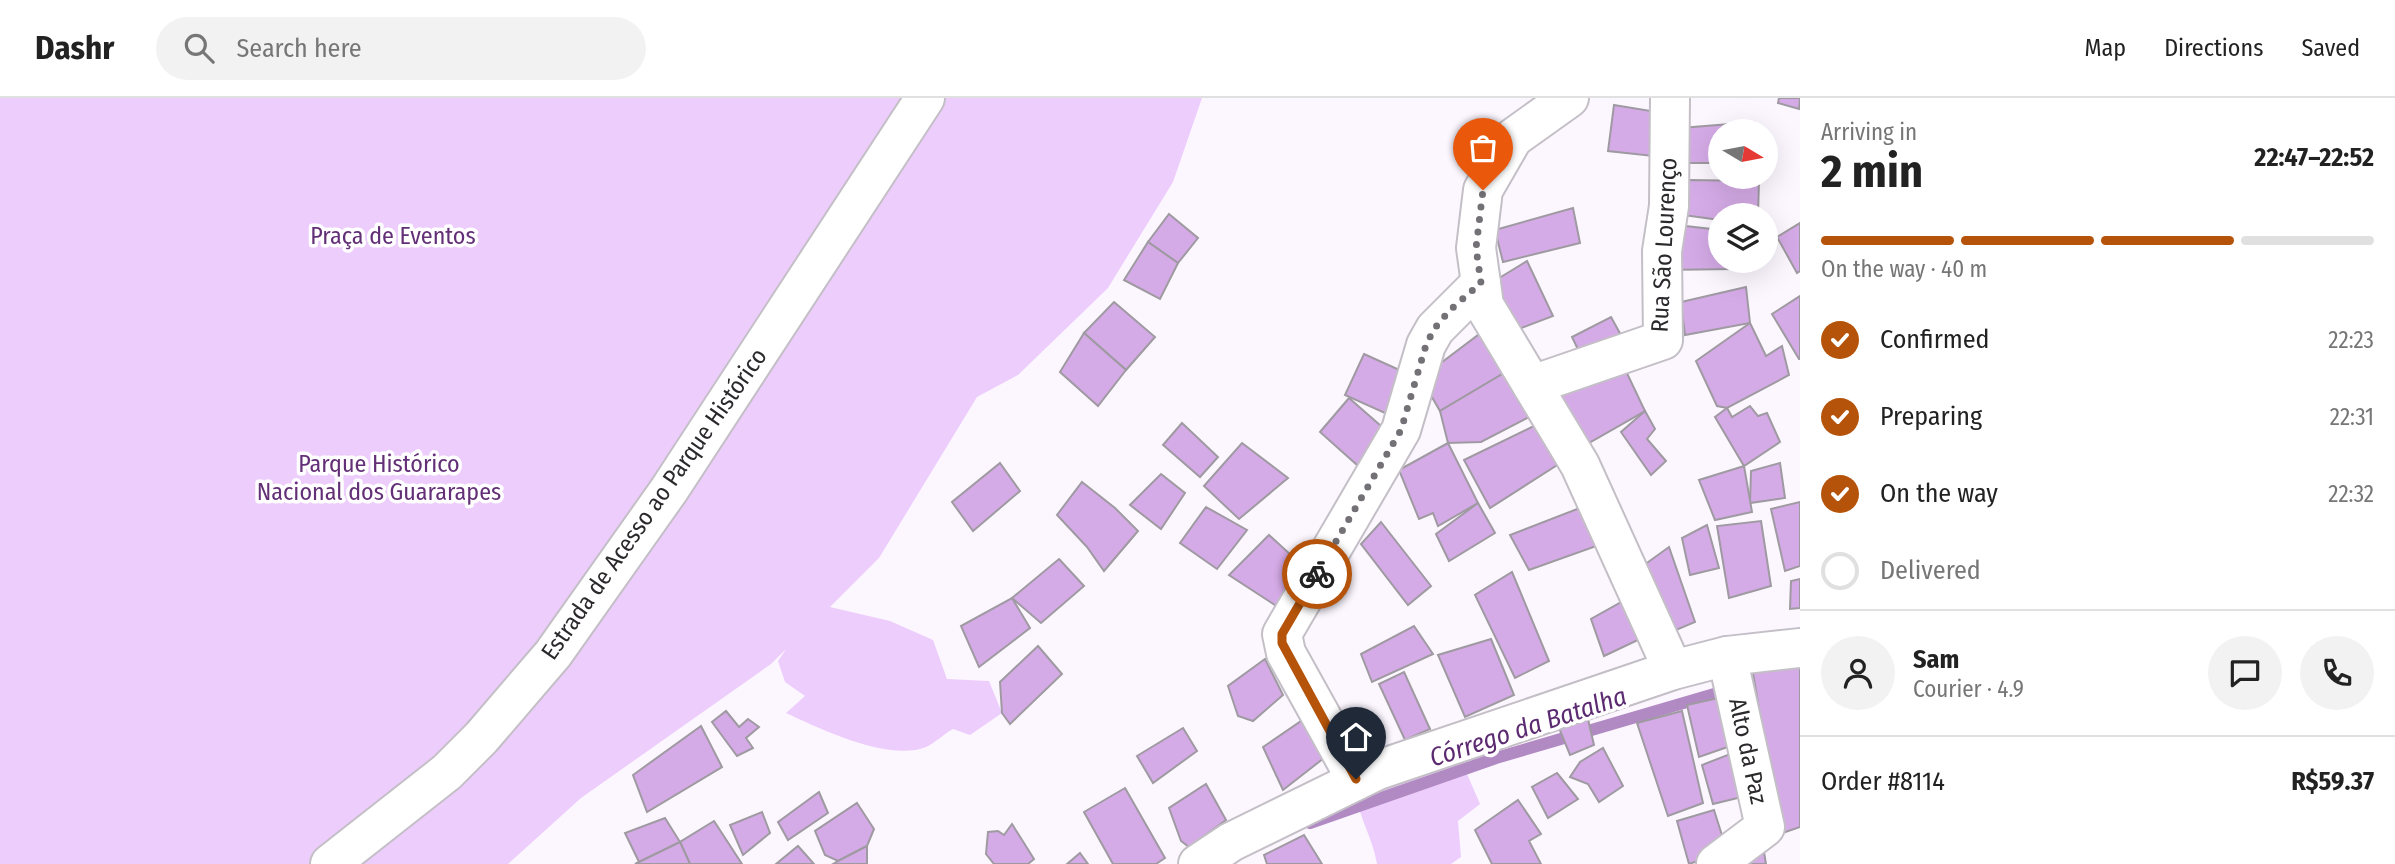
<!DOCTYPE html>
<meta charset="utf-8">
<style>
body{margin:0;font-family:"Fira Sans Condensed",sans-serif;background:#f2f2f2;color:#222;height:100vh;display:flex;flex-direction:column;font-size:26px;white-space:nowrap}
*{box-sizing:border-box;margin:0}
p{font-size:23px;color:#767676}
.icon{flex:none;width:38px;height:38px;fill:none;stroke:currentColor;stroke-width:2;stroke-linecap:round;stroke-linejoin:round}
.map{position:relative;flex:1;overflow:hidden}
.details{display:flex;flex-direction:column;background:#fff;width:595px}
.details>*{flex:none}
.needle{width:46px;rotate:100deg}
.fabs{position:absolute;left:1708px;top:21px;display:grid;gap:14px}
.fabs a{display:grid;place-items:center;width:70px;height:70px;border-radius:50%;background:#fff;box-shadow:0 7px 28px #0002;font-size:35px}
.pin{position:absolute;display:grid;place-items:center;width:60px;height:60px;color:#fff;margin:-72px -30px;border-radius:50% 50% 50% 0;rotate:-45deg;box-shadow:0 0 7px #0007}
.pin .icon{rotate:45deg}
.courier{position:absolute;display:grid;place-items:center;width:70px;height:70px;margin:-35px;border:5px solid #b45309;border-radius:50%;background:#fff;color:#222;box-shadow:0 2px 9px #0007}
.summary em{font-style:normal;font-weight:700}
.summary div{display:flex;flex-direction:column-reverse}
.summary{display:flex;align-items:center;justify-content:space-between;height:119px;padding:0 21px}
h1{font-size:46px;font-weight:700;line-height:52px}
.bar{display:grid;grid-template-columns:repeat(4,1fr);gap:10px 7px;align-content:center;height:84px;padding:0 21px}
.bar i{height:9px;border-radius:5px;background:#e0e0e0}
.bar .current{background:#b45309}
.bar p{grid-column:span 4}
.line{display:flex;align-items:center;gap:18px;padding:0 21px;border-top:2px solid #e0e0e0}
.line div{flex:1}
.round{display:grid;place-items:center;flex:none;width:74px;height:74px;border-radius:37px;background:#f2f2f2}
ol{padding:0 21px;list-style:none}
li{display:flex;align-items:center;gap:21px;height:77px}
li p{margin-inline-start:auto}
li .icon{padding:7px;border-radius:50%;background:#b45309;color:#fff;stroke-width:4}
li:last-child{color:#767676}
li i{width:38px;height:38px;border:4px solid #e0e0e0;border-radius:50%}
header{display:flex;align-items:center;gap:42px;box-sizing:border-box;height:98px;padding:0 35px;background:#fff;border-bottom:2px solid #e0e0e0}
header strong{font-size:33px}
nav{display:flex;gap:38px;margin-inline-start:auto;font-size:24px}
.search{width:490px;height:63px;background:#f2f2f2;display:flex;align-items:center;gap:18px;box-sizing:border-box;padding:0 24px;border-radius:38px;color:#767676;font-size:26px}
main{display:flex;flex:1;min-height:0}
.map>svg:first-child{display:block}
.green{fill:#edcdfc}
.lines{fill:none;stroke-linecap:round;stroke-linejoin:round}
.stream{stroke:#b28ac3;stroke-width:12}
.building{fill:#d5abe7;stroke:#9f9aa1;stroke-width:2}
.minor-casing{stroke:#c4bfc7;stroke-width:42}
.major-casing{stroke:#c4bfc7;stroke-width:42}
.minor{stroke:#fff;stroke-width:38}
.major{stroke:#fff;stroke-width:38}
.done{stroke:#747176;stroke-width:7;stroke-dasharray:0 12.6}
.route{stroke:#b45309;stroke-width:9}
.labels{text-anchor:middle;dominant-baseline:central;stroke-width:7;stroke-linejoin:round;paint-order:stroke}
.park-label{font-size:24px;fill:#633077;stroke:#fff}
.street-label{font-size:24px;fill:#2b292c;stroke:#fff}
.water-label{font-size:26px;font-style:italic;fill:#5c2a70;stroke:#fff}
</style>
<header>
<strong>Dashr</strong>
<div class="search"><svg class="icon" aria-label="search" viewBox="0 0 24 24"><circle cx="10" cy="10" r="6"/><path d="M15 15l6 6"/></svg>Search here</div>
<nav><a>Map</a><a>Directions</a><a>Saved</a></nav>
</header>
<main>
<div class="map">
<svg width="1800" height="766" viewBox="0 0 1800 766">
<rect width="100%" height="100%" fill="#fcf7ff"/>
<g class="green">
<path d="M0,0H1202L1173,84L1108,190L1018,277L977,299L879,460L830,509L890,523L933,542L947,581L989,583L1002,615L970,637L953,631C944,636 935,645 926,649C889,664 820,631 786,615L805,598L785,584L778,563L786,551L771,566L581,700L508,766H0Z"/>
<path d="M1461,662L1480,706L1458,723L1461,759L1451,766H1377C1373,741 1360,722 1356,697Z"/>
</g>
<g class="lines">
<polyline class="stream" points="1310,725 1496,660 1800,571"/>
</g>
<g class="building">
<polygon points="1779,0 1800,0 1799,11 1778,5"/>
<polygon points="1614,7 1657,14 1653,58 1608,53"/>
<polygon points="1754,24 1753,33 1720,33 1720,65 1686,65 1681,30"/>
<polygon points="1689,82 1759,83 1758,117 1720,117 1720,122 1683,117"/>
<polygon points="1573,110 1580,145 1503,164 1495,132"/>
<polygon points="1169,116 1198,140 1178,165 1148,144"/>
<polygon points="1800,125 1800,173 1797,175 1777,139"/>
<polygon points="1668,126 1720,132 1720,163 1735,163 1734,171 1664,172"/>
<polygon points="1148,144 1178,165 1160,201 1124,182"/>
<polygon points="1527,163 1553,218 1516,232 1491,185"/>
<polygon points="1746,189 1750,225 1685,237 1681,204"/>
<polygon points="1800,198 1800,261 1799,261 1772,216"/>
<polygon points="1114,204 1155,239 1126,272 1084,235"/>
<polygon points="1611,219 1622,239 1583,262 1572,239"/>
<polygon points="1750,225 1766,258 1782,248 1789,277 1727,310 1717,308 1696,263"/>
<polygon points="1482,234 1509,272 1440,313 1421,280"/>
<polygon points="1084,235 1126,272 1098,308 1060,274"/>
<polygon points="1364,256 1415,279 1396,320 1345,297"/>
<polygon points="1624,269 1645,313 1580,350 1551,296"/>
<polygon points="1509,272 1535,316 1481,344 1448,345 1440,313"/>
<polygon points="1349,300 1396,341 1366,375 1320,334"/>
<polygon points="1750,308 1758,318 1767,315 1780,344 1744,368 1715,319 1727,310 1732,319"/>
<polygon points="1645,313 1655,331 1647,341 1666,363 1651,377 1621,334"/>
<polygon points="1182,325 1218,359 1200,379 1163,347"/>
<polygon points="1540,325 1562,364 1490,410 1464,362"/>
<polygon points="1242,345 1288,380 1239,421 1204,388"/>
<polygon points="1448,345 1478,405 1438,428 1433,415 1419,421 1399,372"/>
<polygon points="1000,365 1020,393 973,433 952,404"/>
<polygon points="1780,365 1785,400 1750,405 1751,373"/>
<polygon points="1744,368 1752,414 1715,422 1699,382"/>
<polygon points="1161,376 1185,395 1161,431 1130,407"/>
<polygon points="1082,384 1115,410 1138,433 1104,473 1087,449 1057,417"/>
<polygon points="1800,404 1800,468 1785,473 1771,411"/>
<polygon points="1478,405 1495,435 1449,463 1436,436"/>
<polygon points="1585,408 1602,446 1529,472 1510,437"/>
<polygon points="1206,409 1247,432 1217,471 1180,445"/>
<polygon points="1761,423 1771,488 1729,500 1717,428"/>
<polygon points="1381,424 1431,488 1408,507 1361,446"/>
<polygon points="1707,427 1719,470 1690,477 1682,440"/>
<polygon points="1269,437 1315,479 1284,513 1229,477"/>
<polygon points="1669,449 1695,524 1669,535 1644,467"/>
<polygon points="1059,461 1084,488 1041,525 1012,500"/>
<polygon points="1512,474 1549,563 1515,580 1475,497"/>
<polygon points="1800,481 1800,510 1790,511 1791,483"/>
<polygon points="1012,500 1030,530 979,569 961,528"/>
<polygon points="1625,502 1640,541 1604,558 1591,521"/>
<polygon points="1414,528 1433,556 1372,584 1361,556"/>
<polygon points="1491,541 1514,597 1465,619 1438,557"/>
<polygon points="1038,548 1062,576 1010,626 1002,615 1000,584"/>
<polygon points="1800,559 1800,729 1780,736 1752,569"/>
<polygon points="1265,561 1283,597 1253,623 1238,618 1228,588"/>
<polygon points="1404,574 1430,631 1405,642 1379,586"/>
<polygon points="1723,599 1736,646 1699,659 1687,607"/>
<polygon points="726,613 739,629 748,621 759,629 746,640 753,650 737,658 712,624"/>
<polygon points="1682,613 1703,705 1668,718 1637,625"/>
<polygon points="1587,617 1594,647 1570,657 1559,630"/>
<polygon points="1304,621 1324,660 1283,692 1263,649"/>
<polygon points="701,628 722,669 647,714 633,677"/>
<polygon points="1183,630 1197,653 1153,685 1137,658"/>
<polygon points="1603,650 1623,688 1599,704 1588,686 1570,679 1580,664"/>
<polygon points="1743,651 1754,696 1713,706 1702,667"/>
<polygon points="1557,675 1578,701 1548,720 1532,689"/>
<polygon points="1206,686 1226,722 1189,749 1181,743 1169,710"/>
<polygon points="1125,690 1165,760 1156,766 1113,766 1084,714"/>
<polygon points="819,694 828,715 788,742 778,724"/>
<polygon points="1518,702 1541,736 1529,743 1541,766 1492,766 1475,732"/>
<polygon points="857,705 874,731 867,748 838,763 825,757 815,733"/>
<polygon points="1714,712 1727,753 1689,766 1677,723"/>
<polygon points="762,714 770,735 743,757 730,727"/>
<polygon points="665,720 680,744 639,764 625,735"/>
<polygon points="714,723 742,766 690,766 680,744"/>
<polygon points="1012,726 1034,761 1028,766 994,766 986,756 988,734 998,733 1004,737"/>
<polygon points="1304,737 1322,766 1267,766 1264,757"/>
<polygon points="680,744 690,766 635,766 639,764"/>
<polygon points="798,748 814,766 776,766"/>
<polygon points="867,748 867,766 833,766 838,763"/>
<polygon points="1764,754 1766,766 1744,766"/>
<polygon points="1080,755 1088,766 1067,766"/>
</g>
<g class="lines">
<g class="minor-casing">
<g id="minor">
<polyline points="1569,0 1513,40 1483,92 1476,150 1484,207 1580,367 1673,572"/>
<polyline points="1532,287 1663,242 1662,153 1669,108 1670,0"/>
<polyline points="1356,681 1286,555 1282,536 1401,332 1426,247 1435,231 1481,185"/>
<polyline points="1198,766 1231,744 1378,672 1673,572 1727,558 1800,550"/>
<polyline points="1716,766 1765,729 1727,558"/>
</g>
</g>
<g class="major-casing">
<polyline id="major" points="330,766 447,674 481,640 553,556 669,392 925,0"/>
</g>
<use href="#minor" class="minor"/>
<use href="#major" class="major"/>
</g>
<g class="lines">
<polyline class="done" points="1317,476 1401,332 1426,247 1434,231 1450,212 1481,185 1476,150 1483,92"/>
<polyline class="route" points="1317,476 1282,536 1282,545 1356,681"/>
</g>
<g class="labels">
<g class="park-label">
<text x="393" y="138">Praça de Eventos</text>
<text x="379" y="366">Parque Histórico<tspan x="379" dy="28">Nacional dos Guararapes</tspan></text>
</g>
<g class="street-label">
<text transform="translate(1664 147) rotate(-87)">Rua São Lourenço</text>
<text transform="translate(654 406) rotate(-55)">Estrada de Acesso ao Parque Histórico</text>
<text transform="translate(1748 653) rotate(78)">Alto da Paz</text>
</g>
<g class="water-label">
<text transform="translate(1528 629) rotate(-18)">Córrego da Batalha</text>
</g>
</g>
</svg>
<div class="fabs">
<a><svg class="needle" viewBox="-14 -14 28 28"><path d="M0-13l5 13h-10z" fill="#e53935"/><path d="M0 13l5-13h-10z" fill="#767676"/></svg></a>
<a><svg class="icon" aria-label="layers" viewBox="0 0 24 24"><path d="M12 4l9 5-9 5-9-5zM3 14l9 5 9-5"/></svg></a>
</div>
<div class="pin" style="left:1483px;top:92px;background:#ea580c"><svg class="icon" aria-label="bag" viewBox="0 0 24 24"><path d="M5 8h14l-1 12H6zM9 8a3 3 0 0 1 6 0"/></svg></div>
<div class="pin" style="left:1356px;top:681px;background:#1f2937"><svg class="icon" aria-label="home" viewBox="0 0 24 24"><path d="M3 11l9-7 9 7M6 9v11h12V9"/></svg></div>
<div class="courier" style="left:1317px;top:476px"><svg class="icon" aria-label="bike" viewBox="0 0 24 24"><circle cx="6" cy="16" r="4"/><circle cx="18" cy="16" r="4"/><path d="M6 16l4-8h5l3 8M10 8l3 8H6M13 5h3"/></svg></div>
</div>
<section class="details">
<div class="summary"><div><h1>2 min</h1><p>Arriving in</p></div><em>22:47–22:52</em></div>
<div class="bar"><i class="current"></i><i class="current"></i><i class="current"></i><i></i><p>On the way · 40 m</p></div>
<ol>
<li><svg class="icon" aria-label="check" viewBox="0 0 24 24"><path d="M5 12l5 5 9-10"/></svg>Confirmed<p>22:23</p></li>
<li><svg class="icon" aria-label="check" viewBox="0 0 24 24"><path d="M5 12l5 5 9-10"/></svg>Preparing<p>22:31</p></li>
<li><svg class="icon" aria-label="check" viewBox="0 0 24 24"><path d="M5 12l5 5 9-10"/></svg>On the way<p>22:32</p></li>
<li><i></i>Delivered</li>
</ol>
<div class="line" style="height:126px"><a class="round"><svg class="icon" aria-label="person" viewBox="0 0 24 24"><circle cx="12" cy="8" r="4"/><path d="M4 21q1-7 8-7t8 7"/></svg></a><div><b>Sam</b><p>Courier · 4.9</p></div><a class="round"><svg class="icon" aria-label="chat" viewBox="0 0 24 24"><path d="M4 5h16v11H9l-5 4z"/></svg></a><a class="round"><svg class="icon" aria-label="phone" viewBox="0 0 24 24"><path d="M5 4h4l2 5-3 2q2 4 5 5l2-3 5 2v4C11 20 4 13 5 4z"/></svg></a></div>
<div class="line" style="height:91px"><div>Order #8114</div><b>R$59.37</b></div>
</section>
</main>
